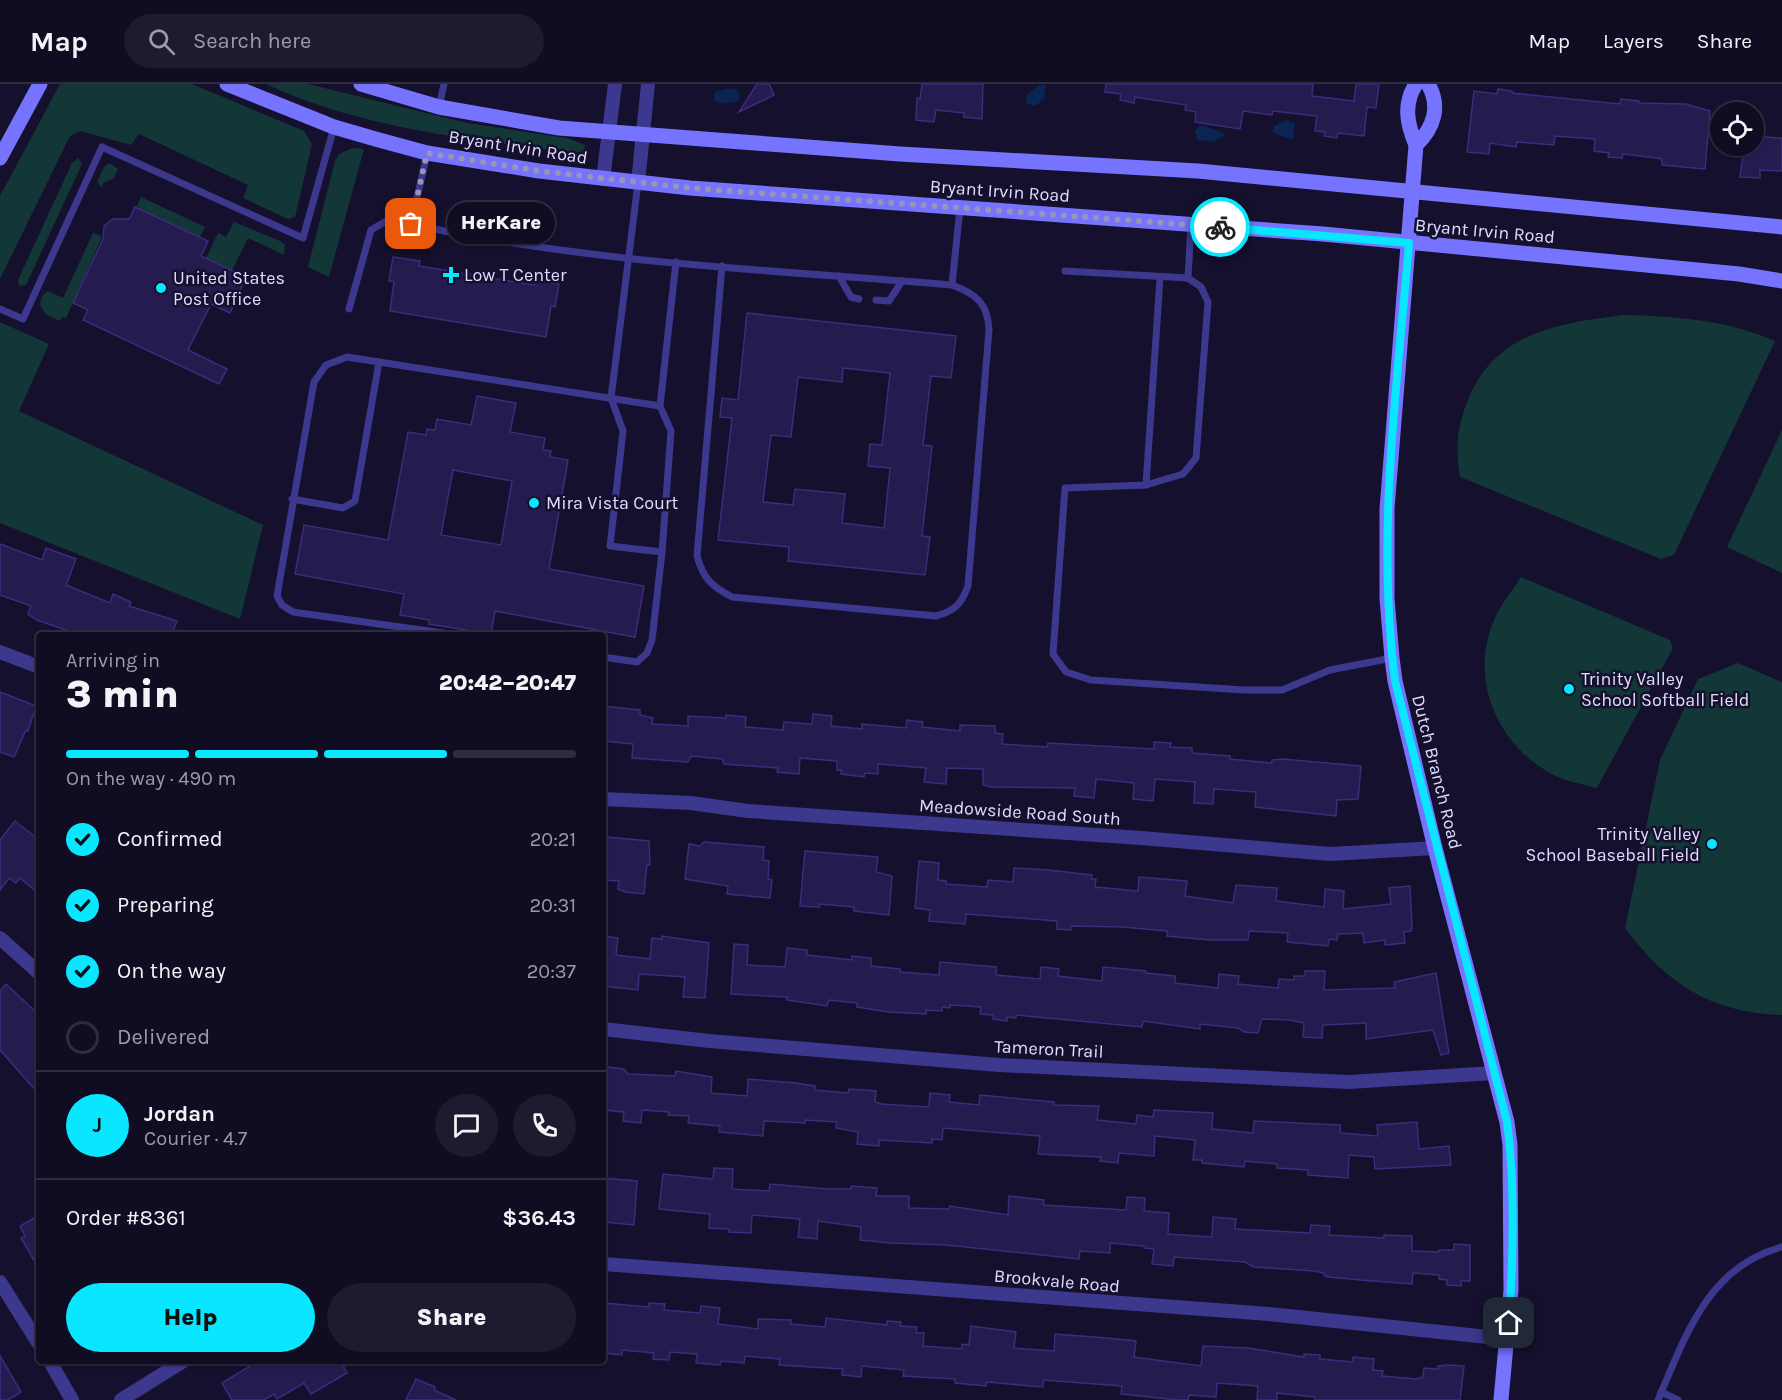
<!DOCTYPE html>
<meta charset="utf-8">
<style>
body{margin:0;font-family:Karla,sans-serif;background:#1e1a2f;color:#f1f3f6;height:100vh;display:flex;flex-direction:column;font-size:22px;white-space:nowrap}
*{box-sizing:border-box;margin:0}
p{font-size:20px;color:#9c9ba5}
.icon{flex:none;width:33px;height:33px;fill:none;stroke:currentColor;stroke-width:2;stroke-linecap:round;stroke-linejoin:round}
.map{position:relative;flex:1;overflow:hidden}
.sheet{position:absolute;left:36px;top:548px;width:570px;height:732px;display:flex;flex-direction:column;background:#100c22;border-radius:6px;box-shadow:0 2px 4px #0004,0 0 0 2px #302c40}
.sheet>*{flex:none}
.tools{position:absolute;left:1710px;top:18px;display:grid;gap:12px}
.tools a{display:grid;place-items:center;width:54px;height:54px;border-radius:50%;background:#100c22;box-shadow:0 2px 4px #0004,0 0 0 2px #302c40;font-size:30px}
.pin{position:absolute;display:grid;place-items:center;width:51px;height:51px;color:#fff;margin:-26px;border-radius:12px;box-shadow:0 3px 9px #0006}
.courier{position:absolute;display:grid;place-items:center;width:60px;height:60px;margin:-30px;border:4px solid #08e7ff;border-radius:50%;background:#fff;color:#222;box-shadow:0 2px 8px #0007}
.bubble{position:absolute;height:42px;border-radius:21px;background:#100c22;box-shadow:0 2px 4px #0004,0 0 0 2px #302c40;font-size:20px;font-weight:800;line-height:42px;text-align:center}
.summary em{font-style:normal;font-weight:800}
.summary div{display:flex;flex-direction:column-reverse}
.summary{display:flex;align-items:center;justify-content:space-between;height:102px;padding:0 30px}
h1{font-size:39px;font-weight:800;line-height:45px}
.bar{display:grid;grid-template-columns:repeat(4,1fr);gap:9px 6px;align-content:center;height:72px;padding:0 30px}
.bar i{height:8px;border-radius:4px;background:#302c40}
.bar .on{background:#08e7ff}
.bar p{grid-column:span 4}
.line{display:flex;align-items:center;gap:15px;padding:0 30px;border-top:2px solid #302c40}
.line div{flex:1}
.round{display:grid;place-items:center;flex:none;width:63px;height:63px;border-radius:32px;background:#1e1a2f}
ol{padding:0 30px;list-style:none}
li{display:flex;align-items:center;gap:18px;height:66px}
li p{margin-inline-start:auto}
li .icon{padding:6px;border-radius:50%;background:#08e7ff;color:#111;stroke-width:4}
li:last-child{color:#9c9ba5}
li i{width:33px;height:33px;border:3px solid #302c40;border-radius:50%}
.cta{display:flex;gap:12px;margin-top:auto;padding:12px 30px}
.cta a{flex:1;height:69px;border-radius:36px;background:#08e7ff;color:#111;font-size:24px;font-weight:800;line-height:69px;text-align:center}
.cta a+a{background:#1e1a2f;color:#f1f3f6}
header{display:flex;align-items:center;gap:36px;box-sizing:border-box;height:84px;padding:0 30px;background:#100c22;border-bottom:2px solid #302c40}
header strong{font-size:28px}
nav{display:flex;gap:33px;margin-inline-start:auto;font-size:21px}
.search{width:420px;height:54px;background:#1e1a2f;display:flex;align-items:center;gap:15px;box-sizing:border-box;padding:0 21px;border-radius:33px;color:#9c9ba5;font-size:22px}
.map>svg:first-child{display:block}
.green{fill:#123736}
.water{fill:#0a2552}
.building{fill:#251b4f;stroke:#3b2c7c;stroke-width:1.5;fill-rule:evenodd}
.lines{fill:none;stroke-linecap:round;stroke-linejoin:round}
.lane{stroke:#3c388e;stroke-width:7}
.street{stroke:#3c388e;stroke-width:14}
.secondary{stroke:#7673ff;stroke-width:15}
.done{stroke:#9995b6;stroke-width:6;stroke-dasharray:0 10.8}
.route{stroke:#08e7ff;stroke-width:8}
.poi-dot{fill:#08e7ff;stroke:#15102d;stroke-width:2}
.labels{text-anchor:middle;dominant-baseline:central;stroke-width:5;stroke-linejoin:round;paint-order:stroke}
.street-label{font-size:18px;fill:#e0dcff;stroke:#15102d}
.poi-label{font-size:18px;fill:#e0dcff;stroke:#15102d;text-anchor:start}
</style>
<header>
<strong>Map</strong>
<div class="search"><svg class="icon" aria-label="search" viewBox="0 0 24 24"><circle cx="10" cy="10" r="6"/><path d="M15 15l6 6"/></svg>Search here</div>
<nav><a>Map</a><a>Layers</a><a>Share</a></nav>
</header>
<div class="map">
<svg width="1782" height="1316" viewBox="0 0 1782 1316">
<rect width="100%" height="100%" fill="#15102d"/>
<g class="green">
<polygon points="60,0 192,0 304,47 312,60 295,133 288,135 243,114 248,101 139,50 131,61 80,47 70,52 0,195 0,112"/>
<path d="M266,0H308L467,39L567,54L585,61L584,67L573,69C470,55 362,45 266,0Z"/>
<polygon points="353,64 364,65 329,193 308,183 335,77 339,70"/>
<polygon points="78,74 82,80 26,201 19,202 18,196 72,79"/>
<polygon points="109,79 118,85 113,95 103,99 101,103 97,98 104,83"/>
<polygon points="141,113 205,143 200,153 136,124"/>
<polygon points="234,138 280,157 285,161 284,171 248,154 232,186 206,174 218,149 226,153"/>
<polygon points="93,149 101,152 101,155 66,234 62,233 60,237 45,230 40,220 42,212 48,207 63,214"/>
<path d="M1624,231C1675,232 1728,236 1775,257L1674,471L1661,475L1460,393C1455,365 1457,342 1468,316C1495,248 1559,239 1624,231Z"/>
<polygon points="0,238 49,260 19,327 263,441 240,535 0,439"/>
<polygon points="1782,346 1782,489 1727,463"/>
<path d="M1521,493L1670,556L1673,564L1597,704C1581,700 1564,697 1550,689C1494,658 1468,590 1496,532C1502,518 1513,506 1521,493Z"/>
<path d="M1738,579L1782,598V931C1711,929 1667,900 1625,844L1660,676L1698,595Z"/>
</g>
<g class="water">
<polygon points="1040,0 1046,1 1044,15 1035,22 1026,19 1027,11"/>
<polygon points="731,4 737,6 740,11 738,17 722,20 714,17 715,8"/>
<polygon points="1287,36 1295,39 1293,48 1295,51 1292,56 1272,48 1274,42"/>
<polygon points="1201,41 1223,49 1224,52 1213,58 1197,56 1195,47"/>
</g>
<g class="building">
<polygon points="757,0 769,0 774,11 739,28"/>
<polygon points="922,0 983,0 982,35 964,33 964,29 936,26 934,38 916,36 917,14 920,15"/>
<polygon points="1106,0 1313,0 1312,12 1354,17 1356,0 1379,0 1376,24 1367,23 1364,52 1338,49 1337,54 1324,52 1325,48 1315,47 1317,32 1273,27 1272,31 1243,27 1240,45 1195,38 1196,28 1185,26 1186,21 1135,13 1134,19 1120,16 1121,10 1105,8"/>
<polygon points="1498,5 1512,7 1512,9 1620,20 1621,15 1639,17 1639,19 1686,20 1710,27 1705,85 1662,81 1662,75 1656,74 1623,70 1622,74 1608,73 1609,69 1594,67 1595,55 1555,52 1554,61 1517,58 1516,63 1490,59 1489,70 1467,68 1474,7 1497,10"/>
<polygon points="1765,53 1782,54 1782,87 1760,86 1760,94 1740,93 1743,71 1750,72 1754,54"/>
<polygon points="135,123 208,157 201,172 246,193 230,229 211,220 188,266 227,285 219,300 83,236 88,226 73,219 103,155 104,142 113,135 129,135"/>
<polygon points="393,173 420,177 419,182 534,201 535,196 559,200 555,223 551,222 546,253 390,227 394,198 389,197"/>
<path d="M747,229L956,252L951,294L931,292L923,361L932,362L922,452L930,453L925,491L788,477L789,463L718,456L732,334L720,333L722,314L738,316ZM843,284L890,289L882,361L870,360L868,382L890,384L884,444L842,439L845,410L795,405L793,421L763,418L771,351L791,353L798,293L842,298Z"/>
<path d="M477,312L516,319L510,348L545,354L543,366L551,367L550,373L568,376L549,485L644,502L635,553L495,527L491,550L429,540V536L400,531L404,510L295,490L304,441L388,456L408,348L426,351L427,345L435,346L437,335L471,341ZM453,386L512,397L501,461L441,451Z"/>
<polygon points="0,460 42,476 46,464 76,475 66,501 110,519 113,510 131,518 129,522 177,537 172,550 78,550 37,536 28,530 31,522 0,511"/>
<polygon points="0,608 36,622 28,647 26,646 14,673 0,668"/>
<polygon points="603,622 640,626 640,631 653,634 652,640 688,642 688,632 726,634 726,631 746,633 745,643 783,646 784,638 812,640 813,630 832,632 831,642 862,645 862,640 906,644 907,636 923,638 922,643 960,647 960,641 995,642 995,649 1003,650 1002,660 1047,663 1048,659 1154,665 1154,658 1171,659 1170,663 1192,664 1192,669 1230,672 1230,675 1272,679 1272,676 1282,675 1361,682 1358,715 1337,716 1336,732 1255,723 1256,708 1214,705 1213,720 1194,719 1195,698 1155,695 1153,717 1133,715 1134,699 1096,695 1094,714 1074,712 1075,704 991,703 983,701 983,685 947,684 946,700 924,698 926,684 878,680 878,690 865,689 864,693 841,690 841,686 837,686 837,677 800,674 799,690 777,688 778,684 724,680 722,675 691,672 688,678 632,674 633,660 604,657"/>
<polygon points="15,737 39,756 39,810 20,794 16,799 9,794 0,806 0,756"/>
<polygon points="607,753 649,757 650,781 647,780 644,810 625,808 618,805 619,797 603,796"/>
<polygon points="704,758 764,763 763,776 769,777 768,795 772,796 770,814 727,810 728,802 685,795 689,760 700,762"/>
<polygon points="805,767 878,773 876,788 892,792 889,831 854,827 854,823 820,820 819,823 800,822"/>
<polygon points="919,777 939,779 938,796 946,797 946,800 987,803 988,796 1013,798 1014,784 1048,786 1092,791 1091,795 1096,795 1095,803 1138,807 1139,793 1187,797 1185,812 1233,819 1236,801 1277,804 1276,817 1324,823 1325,805 1344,807 1343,825 1391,820 1389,804 1410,802 1412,844 1411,847 1404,848 1405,859 1385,861 1385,856 1364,859 1363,849 1338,850 1337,856 1329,855 1328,862 1287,858 1288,849 1249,847 1248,856 1210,856 1167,852 1167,847 1123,843 1071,842 1071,846 1057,845 1057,837 966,830 965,840 929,837 930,826 915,824"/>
<polygon points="603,852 618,854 616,871 650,875 652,854 662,855 662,852 709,859 705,914 683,913 685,893 639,890 638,906 603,902"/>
<polygon points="734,860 748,861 747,881 785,883 787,864 807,866 807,871 852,876 852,872 871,874 871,882 900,885 900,888 939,891 940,878 996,883 996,891 1040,895 1041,883 1059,885 1058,892 1102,897 1103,883 1146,887 1146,889 1175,892 1175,899 1218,904 1219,890 1239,892 1238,900 1278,904 1279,895 1294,896 1294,892 1305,892 1305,887 1325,887 1324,906 1395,904 1394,898 1436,889 1449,969 1441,971 1433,946 1366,955 1366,939 1323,941 1322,954 1303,953 1304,939 1290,936 1262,935 1258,949 1244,948 1238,944 1200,940 1200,945 1143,937 1142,943 1016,931 1016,934 1007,933 1007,937 993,935 993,931 980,930 981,923 950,921 950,924 942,923 942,927 926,926 926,930 889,928 857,923 857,919 829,916 827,922 787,916 787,913 731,910"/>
<polygon points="6,900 39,931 39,1010 0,966 0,907"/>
<polygon points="608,983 624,985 628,990 675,992 676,987 712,993 711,1009 747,1012 748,995 796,999 815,1002 815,1006 848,1009 849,1005 876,1007 875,1018 882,1020 929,1023 930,1009 950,1011 949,1018 979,1021 980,1011 1054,1018 1054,1021 1099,1022 1097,1036 1136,1040 1137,1031 1153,1033 1154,1026 1213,1029 1212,1045 1253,1049 1254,1037 1340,1041 1340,1049 1378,1052 1377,1041 1417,1038 1419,1065 1449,1062 1451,1081 1375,1085 1374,1073 1349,1071 1348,1094 1308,1091 1308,1086 1277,1084 1277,1080 1245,1077 1244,1083 1202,1079 1202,1076 1193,1076 1195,1056 1155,1052 1154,1072 1119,1069 1118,1079 1100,1077 1101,1073 1038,1070 1040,1052 943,1044 942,1056 932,1055 932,1059 879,1056 879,1062 857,1060 858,1048 836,1044 837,1038 805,1036 805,1039 764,1037 763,1052 719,1048 720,1042 688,1039 689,1032 668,1031 669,1028 642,1026 641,1039 623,1037 624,1028 603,1026 603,985"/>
<polygon points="714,1084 733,1085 732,1105 769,1107 770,1100 828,1105 851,1105 851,1102 877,1104 876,1112 909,1112 909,1124 949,1125 950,1122 1008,1131 1009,1112 1044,1116 1043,1121 1126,1126 1127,1113 1145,1114 1144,1127 1169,1129 1168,1150 1212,1153 1213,1133 1236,1135 1235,1145 1310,1149 1311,1141 1330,1142 1329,1151 1384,1154 1384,1151 1412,1152 1412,1167 1439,1168 1439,1166 1454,1166 1454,1160 1470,1161 1470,1197 1461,1197 1461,1202 1447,1201 1447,1196 1439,1195 1439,1191 1413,1189 1412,1200 1360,1196 1328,1193 1324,1191 1324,1189 1314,1187 1254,1183 1245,1178 1174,1173 1173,1182 1152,1180 1154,1165 1144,1164 1144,1162 1110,1159 1110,1169 1080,1167 1079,1175 946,1161 891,1159 860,1156 861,1143 818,1137 817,1155 798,1153 800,1135 752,1131 751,1149 729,1148 729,1145 709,1144 710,1130 659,1125 663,1090 713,1095"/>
<polygon points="603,1094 637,1097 634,1141 603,1138"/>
<polygon points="39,1131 39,1185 21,1154 25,1152 20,1142"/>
<polygon points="603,1219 649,1223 649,1219 665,1220 664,1226 700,1229 701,1222 720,1224 718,1240 758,1245 758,1235 791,1236 791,1240 825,1243 826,1234 887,1241 887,1237 901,1238 900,1242 917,1243 916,1249 924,1249 923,1262 962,1265 962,1260 969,1261 971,1242 1016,1248 1014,1264 1054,1267 1055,1250 1107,1254 1136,1257 1134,1273 1201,1282 1203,1262 1248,1264 1304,1273 1304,1270 1320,1271 1320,1275 1353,1278 1353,1273 1374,1275 1373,1286 1383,1287 1382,1292 1416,1295 1423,1293 1424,1284 1438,1285 1438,1282 1448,1281 1464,1282 1460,1316 1315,1316 1315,1313 1277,1309 1277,1316 1257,1316 1258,1302 1217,1299 1216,1313 1189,1311 1188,1316 1178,1316 1121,1310 1122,1302 1043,1296 1043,1303 986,1298 986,1302 955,1299 955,1295 903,1292 904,1286 862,1282 861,1293 842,1291 843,1285 779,1281 780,1275 745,1272 744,1279 721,1277 720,1281 696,1279 697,1270 670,1268 669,1276 653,1275 654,1269 622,1266 622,1271 603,1269"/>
<polygon points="0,1272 21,1308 8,1316 0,1316"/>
<polygon points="260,1276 340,1276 347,1289 311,1310 304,1299 277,1315 274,1310 264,1316 232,1316 222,1299"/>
<polygon points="416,1295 435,1303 434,1306 456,1316 406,1316"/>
</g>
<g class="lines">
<g class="lane">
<polyline points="439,23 444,0"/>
<path d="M427,70L411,140C588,179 772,186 952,201L960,124"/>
<path d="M722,182L697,472C703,494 711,502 732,513L936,532C954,527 961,521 968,502L989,246C988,219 976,210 952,201"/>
<polyline points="1065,187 1188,194 1191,140"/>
<polyline points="839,192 851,213 859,215"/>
<polyline points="1188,194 1201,203 1208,218 1196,374 1183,390 1146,401 1065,404 1053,570 1066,588 1091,596 1244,606 1282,606 1330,586 1392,574"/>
<polyline points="876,216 889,217 902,197"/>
<polyline points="0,225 23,235 102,63 303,154 334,43"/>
<polyline points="349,225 371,146 388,136 411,140"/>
<polyline points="660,322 671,347 662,468"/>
<polyline points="1146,401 1160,194"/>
<polyline points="292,415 343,424 355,417 379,278"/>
<polyline points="450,550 293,528 282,521 277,512 314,298 326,281 347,273 660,322 676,178"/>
<polyline points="603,573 637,578 647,569 652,556 662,468 610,462 623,347 611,314 638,99"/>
<polyline points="1661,1308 1678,1316"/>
<path d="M1658,1316C1685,1253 1708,1182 1782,1163"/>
</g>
<g class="street">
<polyline points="603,95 615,0"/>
<polyline points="638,99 648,0"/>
<polyline points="0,568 39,583"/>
<polyline points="603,715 691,719 748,727 1141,754 1330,770 1435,764"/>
<polyline points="0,854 39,889"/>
<polyline points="603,945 709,957 999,981 1349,998 1494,989"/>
<polyline points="603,1180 1269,1230 1507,1255"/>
<polyline points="0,1198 39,1260"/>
<polyline points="49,1276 72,1316"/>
<polyline points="121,1316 185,1276"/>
</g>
<g class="secondary">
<polyline points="227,0 334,43 379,56 427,69 539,87 690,104 1323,150 1739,190 1782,197"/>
<polyline points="361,0 439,23 559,44 900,70 1198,87 1782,143"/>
<path d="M1416,0C1403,20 1407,40 1416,61L1387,425V515L1392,574L1395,597L1435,764L1507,1038L1510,1061L1511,1206L1501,1316"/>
<path d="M1416,61C1434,44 1441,22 1428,0"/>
<polyline points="0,74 40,0"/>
</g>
</g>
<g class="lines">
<polyline class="done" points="411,140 427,69 539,87 690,104 1220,143"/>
<path class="route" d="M1220,143L1409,159C1397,305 1376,451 1395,597L1507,1038C1515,1098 1513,1178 1509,1239"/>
</g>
<g class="poi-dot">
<path d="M448 182h6v6h6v6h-6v6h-6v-6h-6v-6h6z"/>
<circle cx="161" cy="204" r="6"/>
<circle cx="534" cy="419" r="6"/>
<circle cx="1569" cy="605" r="6"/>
<circle cx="1712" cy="760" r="6"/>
</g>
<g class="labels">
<g class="street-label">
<text transform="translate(518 63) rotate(9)">Bryant Irvin Road</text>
<text transform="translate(1000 107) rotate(4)">Bryant Irvin Road</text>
<text transform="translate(1485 147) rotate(5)">Bryant Irvin Road</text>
<text transform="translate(1437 688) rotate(76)">Dutch Branch Road</text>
<text transform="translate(1020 728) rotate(4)">Meadowside Road South</text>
<text transform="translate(1049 965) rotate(3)">Tameron Trail</text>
<text transform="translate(1057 1197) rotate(5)">Brookvale Road</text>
</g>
<g class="poi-label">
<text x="464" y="191">Low T Center</text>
<text x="173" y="194">United States<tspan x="173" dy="21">Post Office</tspan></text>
<text x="546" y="419">Mira Vista Court</text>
<text x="1581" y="595">Trinity Valley<tspan x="1581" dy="21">School Softball Field</tspan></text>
<text x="1700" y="750" text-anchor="end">Trinity Valley<tspan x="1700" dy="21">School Baseball Field</tspan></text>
</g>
</g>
</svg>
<div class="tools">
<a><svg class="icon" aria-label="locate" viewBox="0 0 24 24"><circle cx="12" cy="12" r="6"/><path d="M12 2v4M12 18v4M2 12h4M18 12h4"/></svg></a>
</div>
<div class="pin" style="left:411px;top:140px;background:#ea580c"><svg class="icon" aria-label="bag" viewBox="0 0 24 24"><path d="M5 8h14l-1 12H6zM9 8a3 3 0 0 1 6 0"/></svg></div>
<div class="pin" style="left:1509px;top:1239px;background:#1f2937"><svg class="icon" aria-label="home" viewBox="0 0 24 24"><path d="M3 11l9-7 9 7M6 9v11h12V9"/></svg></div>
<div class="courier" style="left:1220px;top:143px"><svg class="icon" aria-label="bike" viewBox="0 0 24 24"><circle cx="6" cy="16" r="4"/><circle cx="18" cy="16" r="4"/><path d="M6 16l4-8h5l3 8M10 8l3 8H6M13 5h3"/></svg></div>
<div class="bubble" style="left:447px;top:118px;width:108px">HerKare</div>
<section class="sheet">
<div class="summary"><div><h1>3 min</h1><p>Arriving in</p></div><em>20:42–20:47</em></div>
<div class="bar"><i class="on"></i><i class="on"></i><i class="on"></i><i></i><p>On the way · 490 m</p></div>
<ol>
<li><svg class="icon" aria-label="check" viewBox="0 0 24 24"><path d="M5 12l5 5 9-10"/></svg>Confirmed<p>20:21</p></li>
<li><svg class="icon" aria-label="check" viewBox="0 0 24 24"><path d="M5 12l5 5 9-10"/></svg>Preparing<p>20:31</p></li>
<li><svg class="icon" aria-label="check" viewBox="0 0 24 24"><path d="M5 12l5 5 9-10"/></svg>On the way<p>20:37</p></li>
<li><i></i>Delivered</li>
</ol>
<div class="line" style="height:108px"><b class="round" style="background:#08e7ff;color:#111">J</b><div><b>Jordan</b><p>Courier · 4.7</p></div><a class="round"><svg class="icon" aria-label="chat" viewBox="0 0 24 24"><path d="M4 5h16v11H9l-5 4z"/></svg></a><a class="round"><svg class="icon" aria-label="phone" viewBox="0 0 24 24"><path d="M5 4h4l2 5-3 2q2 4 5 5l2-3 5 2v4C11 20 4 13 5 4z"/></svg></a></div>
<div class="line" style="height:78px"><div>Order #8361</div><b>$36.43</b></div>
<div class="cta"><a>Help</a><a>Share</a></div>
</section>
</div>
